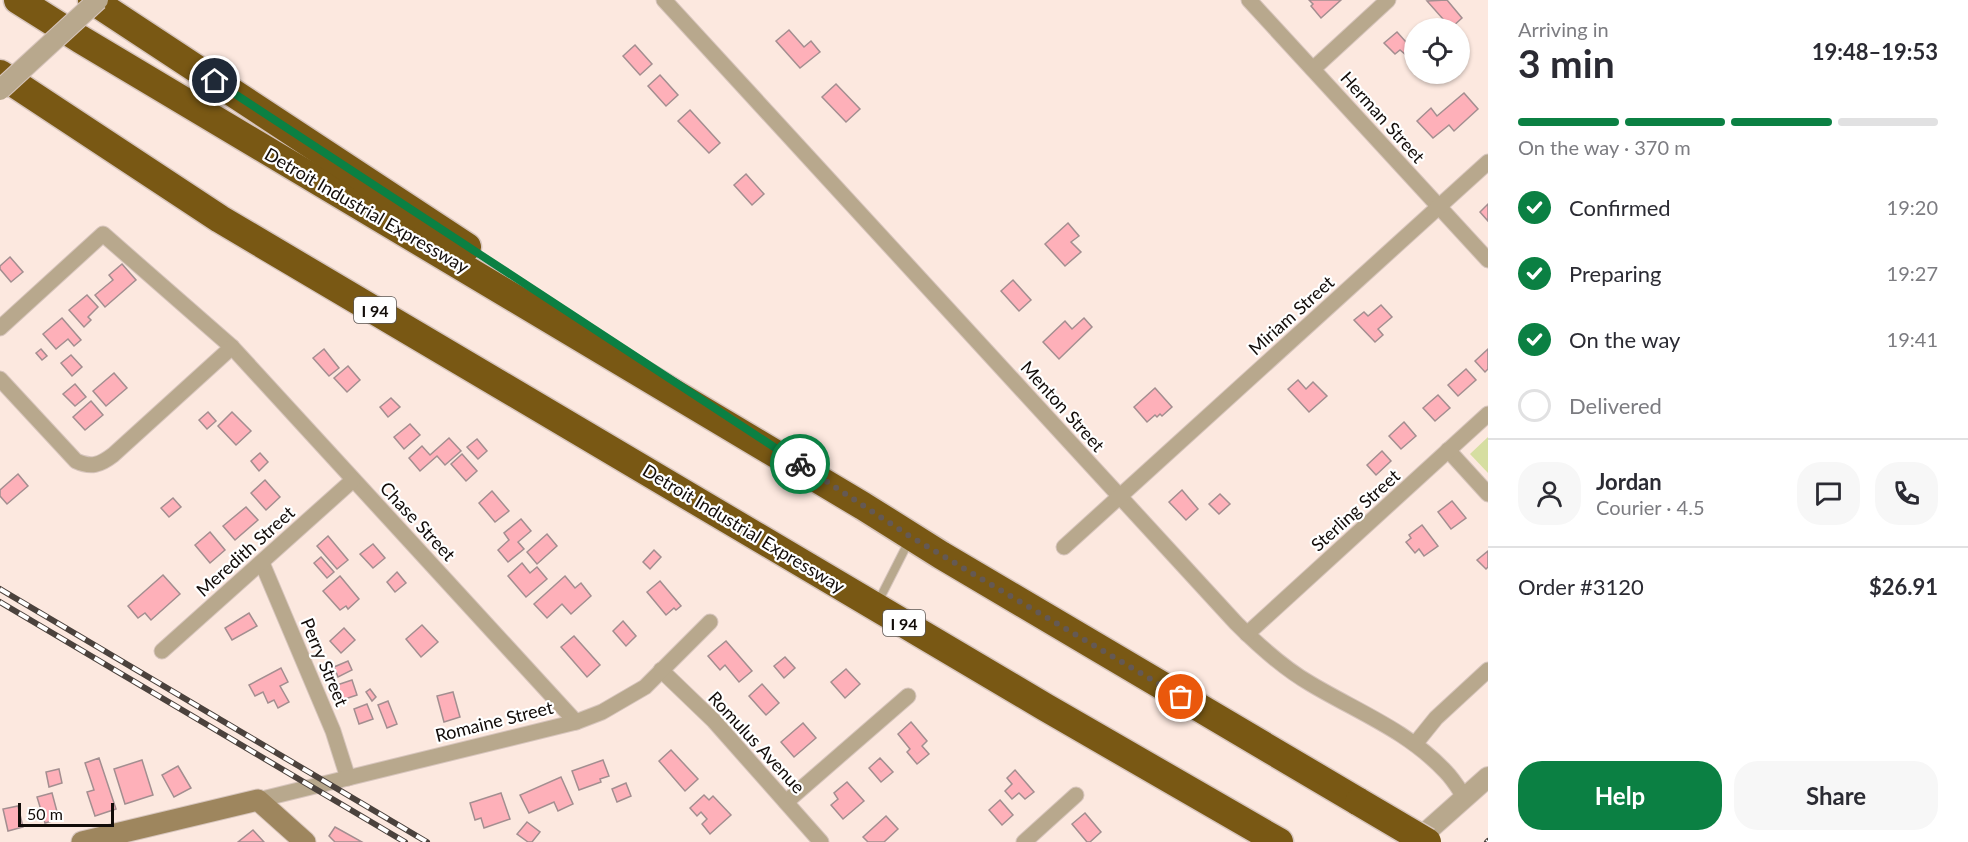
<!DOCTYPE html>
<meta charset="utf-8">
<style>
body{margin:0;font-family:Lato,sans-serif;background:#f7f7f7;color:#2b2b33;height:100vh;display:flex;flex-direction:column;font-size:22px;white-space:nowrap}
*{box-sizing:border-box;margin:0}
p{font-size:20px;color:#7c7c81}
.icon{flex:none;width:33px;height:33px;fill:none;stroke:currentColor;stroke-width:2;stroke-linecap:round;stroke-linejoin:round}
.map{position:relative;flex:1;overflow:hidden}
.side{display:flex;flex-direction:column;background:#fff;width:480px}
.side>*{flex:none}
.buttons{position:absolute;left:1404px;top:18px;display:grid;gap:12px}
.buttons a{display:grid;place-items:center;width:66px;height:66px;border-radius:50%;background:#fff;box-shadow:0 2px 4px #0004;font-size:30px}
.scale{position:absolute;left:18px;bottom:15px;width:96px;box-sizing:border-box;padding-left:6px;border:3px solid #120c09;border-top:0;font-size:16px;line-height:21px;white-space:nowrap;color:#120c09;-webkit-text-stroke:4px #fff;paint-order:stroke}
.pin{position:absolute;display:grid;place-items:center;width:51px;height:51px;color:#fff;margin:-26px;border:3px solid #fff;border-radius:50%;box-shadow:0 2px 6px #0007}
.courier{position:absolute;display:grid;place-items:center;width:60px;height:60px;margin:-30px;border:4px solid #0b8043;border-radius:50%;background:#fff;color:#222;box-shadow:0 2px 8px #0007}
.summary em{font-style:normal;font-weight:700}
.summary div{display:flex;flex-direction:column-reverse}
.summary{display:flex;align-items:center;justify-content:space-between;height:102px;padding:0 30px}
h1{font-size:39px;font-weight:700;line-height:45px}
.bar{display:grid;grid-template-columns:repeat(4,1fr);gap:9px 6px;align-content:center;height:72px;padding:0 30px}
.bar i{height:8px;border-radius:4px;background:#e1e1e2}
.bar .selected{background:#0b8043}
.bar p{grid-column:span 4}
.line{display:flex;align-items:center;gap:15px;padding:0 30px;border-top:2px solid #e1e1e2}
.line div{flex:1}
.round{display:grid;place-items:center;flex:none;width:63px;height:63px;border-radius:24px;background:#f7f7f7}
ol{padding:0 30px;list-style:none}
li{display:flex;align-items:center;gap:18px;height:66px}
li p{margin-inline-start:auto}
li .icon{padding:6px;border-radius:50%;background:#0b8043;color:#fff;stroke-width:4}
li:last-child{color:#7c7c81}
li i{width:33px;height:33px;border:3px solid #e1e1e2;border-radius:50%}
.action{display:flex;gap:12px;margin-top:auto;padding:12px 30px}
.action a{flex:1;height:69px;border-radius:24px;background:#0b8043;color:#fff;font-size:24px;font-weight:700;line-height:69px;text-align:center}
.action a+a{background:#f7f7f7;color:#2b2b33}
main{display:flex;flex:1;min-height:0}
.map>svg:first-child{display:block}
.green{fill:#d6dea1}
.building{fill:#feb0b9;stroke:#a38e90;stroke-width:1.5}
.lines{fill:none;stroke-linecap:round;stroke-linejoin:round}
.service-casing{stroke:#d7c5bd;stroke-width:10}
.minor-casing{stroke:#d7c5bd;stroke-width:17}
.tertiary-casing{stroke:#d7c5bd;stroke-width:22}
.secondary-casing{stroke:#d7c5bd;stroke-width:23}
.motorway-casing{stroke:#d7c5bd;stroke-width:31}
.service{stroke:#b8a88d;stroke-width:8}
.minor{stroke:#b8a88d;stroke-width:15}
.tertiary{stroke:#b8a88d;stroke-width:20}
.secondary{stroke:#9e865e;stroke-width:21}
.motorway{stroke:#795814;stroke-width:28}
.rail-casing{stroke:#4b423d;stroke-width:6}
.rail{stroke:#fff;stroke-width:4;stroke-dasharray:11;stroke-linecap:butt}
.tertiary-bridge-casing{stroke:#d7c5bd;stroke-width:22;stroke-linecap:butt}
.motorway-bridge-casing{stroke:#d7c5bd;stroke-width:31;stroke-linecap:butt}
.tertiary-bridge{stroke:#b8a88d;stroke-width:20}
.motorway-bridge{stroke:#795814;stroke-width:28}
.done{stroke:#645954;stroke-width:6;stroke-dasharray:0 10.8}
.route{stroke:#0b8043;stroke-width:8}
.labels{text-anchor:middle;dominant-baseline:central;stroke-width:4.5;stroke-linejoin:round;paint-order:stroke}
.shield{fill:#fff;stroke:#595553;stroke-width:1.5}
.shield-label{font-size:16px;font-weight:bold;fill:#120c09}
.street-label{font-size:18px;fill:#120c09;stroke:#fff}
</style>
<main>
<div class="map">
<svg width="1488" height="842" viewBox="0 0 1488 842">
<rect width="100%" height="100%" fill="#fce8df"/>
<polygon class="green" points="1488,437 1488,473 1470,454"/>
<g class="building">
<polygon points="1309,0 1341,0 1321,18 1311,6 1313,4"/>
<polygon points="1447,0 1462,18 1451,28 1427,1"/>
<polygon points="789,30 804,47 811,41 820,52 800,68 776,41"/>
<polygon points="1397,32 1406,42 1414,35 1414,47 1406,55 1400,50 1395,54 1384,43"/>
<polygon points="635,45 652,64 640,75 623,56"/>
<polygon points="660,75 678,95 666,106 648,86"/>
<polygon points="836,84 860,109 846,122 822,97"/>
<polygon points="1464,93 1478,109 1454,131 1449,125 1433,138 1417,121 1431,108 1437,116"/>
<polygon points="690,110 720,143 709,153 678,121"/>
<polygon points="746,174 764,194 752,205 734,185"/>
<polygon points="1488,204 1488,221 1480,212"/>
<polygon points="1068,223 1079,236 1071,242 1081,252 1065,266 1045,244"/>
<polygon points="10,257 23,272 11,282 0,269 0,266"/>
<polygon points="122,264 136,280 105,307 95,295 113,280 109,275"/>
<polygon points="1013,280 1031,300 1019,311 1001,291"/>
<polygon points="87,295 98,307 88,317 91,320 84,327 69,310"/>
<polygon points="1381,305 1392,317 1378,329 1383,335 1375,342 1354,320 1364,312 1368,316"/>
<polygon points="62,318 81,340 74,346 68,339 56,349 43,334"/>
<polygon points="1084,318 1092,327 1059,359 1043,342 1065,321 1072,329"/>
<polygon points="41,349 47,356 42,360 36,353"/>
<polygon points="324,349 339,368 329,376 313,358"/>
<polygon points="1488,349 1488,369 1485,372 1475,361"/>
<polygon points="71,355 82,367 72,376 61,363"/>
<polygon points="348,366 360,380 347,392 334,378"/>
<polygon points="1466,369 1476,380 1458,396 1448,385"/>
<polygon points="114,373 127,388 106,406 93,391"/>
<polygon points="1298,380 1306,389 1313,382 1327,396 1309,412 1288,389"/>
<polygon points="75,384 86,397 75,406 63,394"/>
<polygon points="1155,388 1172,407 1162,416 1160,414 1157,417 1155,415 1147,422 1134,407"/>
<polygon points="1438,395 1450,408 1435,421 1423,408"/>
<polygon points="391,398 400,407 388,417 380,407"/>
<polygon points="91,401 103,415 85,430 73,417"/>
<polygon points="208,412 216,421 207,429 199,420"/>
<polygon points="232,412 251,431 236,445 218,426"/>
<polygon points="1404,422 1416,436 1401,449 1389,436"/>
<polygon points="410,424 420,435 404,449 394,437"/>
<polygon points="449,438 461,451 445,465 437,456 420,471 409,458 422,446 430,455"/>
<polygon points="477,439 487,451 478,459 467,447"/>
<polygon points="1382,451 1391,461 1376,475 1367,465"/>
<polygon points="260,453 268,462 259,471 251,461"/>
<polygon points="462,454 477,471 466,481 451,464"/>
<polygon points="18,474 28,486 7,504 0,496 0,490"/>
<polygon points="265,480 280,497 266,510 251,493"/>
<polygon points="1182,490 1198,509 1186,520 1169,502"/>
<polygon points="492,491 509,511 495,522 479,503"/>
<polygon points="1220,494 1230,504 1219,514 1209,504"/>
<polygon points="173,498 181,507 169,517 161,508"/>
<polygon points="1452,501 1466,518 1451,529 1438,512"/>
<polygon points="246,507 258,520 235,540 223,526"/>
<polygon points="521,519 531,531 518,542 524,549 508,562 498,550 509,540 504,533"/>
<polygon points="1422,525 1438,546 1424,556 1419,549 1415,553 1406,542 1411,538 1409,535"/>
<polygon points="210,532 225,550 210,563 195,545"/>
<polygon points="547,534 557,546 537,564 527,552"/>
<polygon points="328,536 348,560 337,569 317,546"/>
<polygon points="373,544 385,558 373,568 360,554"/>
<polygon points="654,550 661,557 650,569 643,562"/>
<polygon points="1488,551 1488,567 1486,569 1477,560"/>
<polygon points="321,557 334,572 327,578 314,563"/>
<polygon points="522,563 530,573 537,567 547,579 526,597 508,576"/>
<polygon points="397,572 406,583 395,592 387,582"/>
<polygon points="163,575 180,594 151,620 145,613 138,618 128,606"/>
<polygon points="340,576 359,599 348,609 346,606 340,610 323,591"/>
<polygon points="565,576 575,588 581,583 591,596 571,614 562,604 547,618 534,604"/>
<polygon points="660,581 681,606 676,610 674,608 666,615 647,592"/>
<polygon points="249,613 257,626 232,640 225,628"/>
<polygon points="623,621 636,636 626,646 613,631"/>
<polygon points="422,625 438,642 421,657 406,639"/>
<polygon points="344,628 355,640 341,653 330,641"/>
<polygon points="574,636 600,665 587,677 561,647"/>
<polygon points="726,641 752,671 739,682 725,665 720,670 708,656"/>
<polygon points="785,657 795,668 784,678 774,666"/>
<polygon points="348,661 352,670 338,677 334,667"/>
<polygon points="281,668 288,682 280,686 289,702 278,708 274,700 268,703 263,692 255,696 249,685"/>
<polygon points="846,669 860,684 845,698 831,682"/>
<polygon points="352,680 357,695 342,700 337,685"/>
<polygon points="762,684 779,703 766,715 749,696"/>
<polygon points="370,689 376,697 372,701 366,692"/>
<polygon points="453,692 460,717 444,722 437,696"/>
<polygon points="388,701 397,724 387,728 378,705"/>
<polygon points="367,704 373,719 359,724 354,709"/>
<polygon points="911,722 927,741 922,746 929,754 917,764 907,752 910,749 898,734"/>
<polygon points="803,723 816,738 794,757 781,742"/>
<polygon points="671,750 698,779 685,791 659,761"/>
<polygon points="99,758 116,809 95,816 87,792 94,790 85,763"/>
<polygon points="880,758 893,772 881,782 869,768"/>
<polygon points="142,760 153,795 125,804 114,769"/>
<polygon points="603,760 609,776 600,779 601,782 579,790 572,771"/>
<polygon points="178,766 191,788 174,797 162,775"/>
<polygon points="59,769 62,783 49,787 46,772"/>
<polygon points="1015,770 1034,792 1025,799 1019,793 1012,799 1005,791 1012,784 1007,778"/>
<polygon points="561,777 573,804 558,811 554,802 529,813 520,795"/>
<polygon points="847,782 864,801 843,819 831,805 838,799 834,793"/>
<polygon points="626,783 631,796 617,802 612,789"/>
<polygon points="52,793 59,819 45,823 37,797"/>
<polygon points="501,793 510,819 484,828 481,818 475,820 470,803"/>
<polygon points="704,795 709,800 713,796 731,815 710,834 702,824 707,819 701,812 697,816 690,808"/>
<polygon points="1000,800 1013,815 1002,825 989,810"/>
<polygon points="18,806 23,827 8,831 3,809"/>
<polygon points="1085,813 1101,832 1090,842 1087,842 1072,824"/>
<polygon points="886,816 898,829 884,842 868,842 863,837"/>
<polygon points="527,822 540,832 532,842 528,842 517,834"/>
<polygon points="335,827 362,842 335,842 329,836"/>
<polygon points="253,830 264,842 238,842"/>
</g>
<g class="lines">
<g class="service-casing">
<polyline id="service" points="878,602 909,541"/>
</g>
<g class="minor-casing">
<g id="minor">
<path d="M664,0L1236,623C1259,646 1283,668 1311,684C1358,712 1408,731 1446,772C1453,779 1459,789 1465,798"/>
<polyline points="1249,0 1488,260"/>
<polyline points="1313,69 1388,0"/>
<polyline points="0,328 103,234 232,347 576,722"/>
<path d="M0,379L76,461C91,468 100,465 113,455L232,347"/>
<polyline points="1448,450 1488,494"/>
<polyline points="1064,547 1488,162"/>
<polyline points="262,563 333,731 348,778"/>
<polyline points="1247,634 1488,414"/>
<polyline points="162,651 353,480"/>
<polyline points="661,670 714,721 821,842"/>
<polyline points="1415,744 1436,718 1488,670"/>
<polyline points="258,800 576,722 602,712 645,687 710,622"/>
<polyline points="786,802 908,696"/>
<polyline points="1024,842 1076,795"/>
</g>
</g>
<g class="tertiary-casing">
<polyline id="tertiary" points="1415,842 1488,777"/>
</g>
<g class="secondary-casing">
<polyline id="secondary" points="82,842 258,800 305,842"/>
</g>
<g class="motorway-casing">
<g id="motorway">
<polyline points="18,0 80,39 863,506 941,555 1359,802"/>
<polyline points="92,0 467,247"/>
<polyline points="0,74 220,219 1045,707 1279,842"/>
</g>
</g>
<use href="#service" class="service"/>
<use href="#minor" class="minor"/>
<use href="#tertiary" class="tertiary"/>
<use href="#secondary" class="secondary"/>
<use href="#motorway" class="motorway"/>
<g class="rail-casing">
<g id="rail">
<polyline points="0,589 427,842"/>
<polyline points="0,602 405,842"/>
<polyline points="1487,842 1488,841"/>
</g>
</g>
<use href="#rail" class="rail"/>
<g class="tertiary-bridge-casing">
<polyline id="tertiary-bridge" points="0,90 98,0"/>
</g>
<g class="motorway-bridge-casing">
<polyline id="motorway-bridge" points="1359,802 1427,842"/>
</g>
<use href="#tertiary-bridge" class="tertiary-bridge"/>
<use href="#motorway-bridge" class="motorway-bridge"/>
</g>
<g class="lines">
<polyline class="done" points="800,464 911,537 1181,697"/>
<polyline class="route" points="215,81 800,464"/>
</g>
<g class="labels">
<g class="shield">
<rect x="354" y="297" width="42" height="26" rx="4.5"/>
<rect x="883" y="610" width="42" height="26" rx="4.5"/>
</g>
<g class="shield-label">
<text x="375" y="310">I 94</text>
<text x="904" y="623">I 94</text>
</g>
<g class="street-label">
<text transform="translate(1383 117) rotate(48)">Herman Street</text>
<text transform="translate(367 210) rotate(30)">Detroit Industrial Expressway</text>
<text transform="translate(1291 315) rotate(-42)">Miriam Street</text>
<text transform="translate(1063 406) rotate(48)">Menton Street</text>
<text transform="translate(1355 510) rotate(-42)">Sterling Street</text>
<text transform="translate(418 521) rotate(47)">Chase Street</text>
<text transform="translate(744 528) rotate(31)">Detroit Industrial Expressway</text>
<text transform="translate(245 551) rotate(-42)">Meredith Street</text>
<text transform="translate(325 662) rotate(67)">Perry Street</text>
<text transform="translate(494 721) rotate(-14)">Romaine Street</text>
<text transform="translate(757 742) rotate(47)">Romulus Avenue</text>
</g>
</g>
</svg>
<div class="buttons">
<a><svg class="icon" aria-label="locate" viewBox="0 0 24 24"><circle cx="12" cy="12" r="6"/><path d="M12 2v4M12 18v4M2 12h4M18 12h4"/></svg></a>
</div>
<div class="scale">50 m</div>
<div class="pin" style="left:1181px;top:697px;background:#ea580c"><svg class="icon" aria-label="bag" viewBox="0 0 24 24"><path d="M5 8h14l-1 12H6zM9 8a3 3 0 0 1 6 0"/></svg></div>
<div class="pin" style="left:215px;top:81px;background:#1f2937"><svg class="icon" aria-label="home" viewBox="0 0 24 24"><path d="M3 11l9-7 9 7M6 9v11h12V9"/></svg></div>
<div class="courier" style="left:800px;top:464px"><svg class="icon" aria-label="bike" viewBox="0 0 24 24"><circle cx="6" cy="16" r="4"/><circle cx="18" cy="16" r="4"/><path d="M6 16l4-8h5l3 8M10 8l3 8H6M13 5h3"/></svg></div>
</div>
<section class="side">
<div class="summary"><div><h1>3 min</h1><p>Arriving in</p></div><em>19:48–19:53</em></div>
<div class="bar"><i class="selected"></i><i class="selected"></i><i class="selected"></i><i></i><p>On the way · 370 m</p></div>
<ol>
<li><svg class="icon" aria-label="check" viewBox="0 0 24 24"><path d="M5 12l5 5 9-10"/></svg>Confirmed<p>19:20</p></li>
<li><svg class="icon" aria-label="check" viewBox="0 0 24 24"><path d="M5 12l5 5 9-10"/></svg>Preparing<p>19:27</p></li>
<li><svg class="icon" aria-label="check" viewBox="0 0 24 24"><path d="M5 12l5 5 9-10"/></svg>On the way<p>19:41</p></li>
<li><i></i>Delivered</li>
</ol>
<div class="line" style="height:108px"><a class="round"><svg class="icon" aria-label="person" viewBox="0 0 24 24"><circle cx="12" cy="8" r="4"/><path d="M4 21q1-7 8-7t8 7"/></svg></a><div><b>Jordan</b><p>Courier · 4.5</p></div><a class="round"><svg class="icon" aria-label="chat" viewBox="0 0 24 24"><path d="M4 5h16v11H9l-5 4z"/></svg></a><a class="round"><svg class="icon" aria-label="phone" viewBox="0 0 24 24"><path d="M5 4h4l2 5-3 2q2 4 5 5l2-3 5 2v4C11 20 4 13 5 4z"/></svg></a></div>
<div class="line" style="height:78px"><div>Order #3120</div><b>$26.91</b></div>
<div class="action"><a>Help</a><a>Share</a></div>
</section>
</main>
